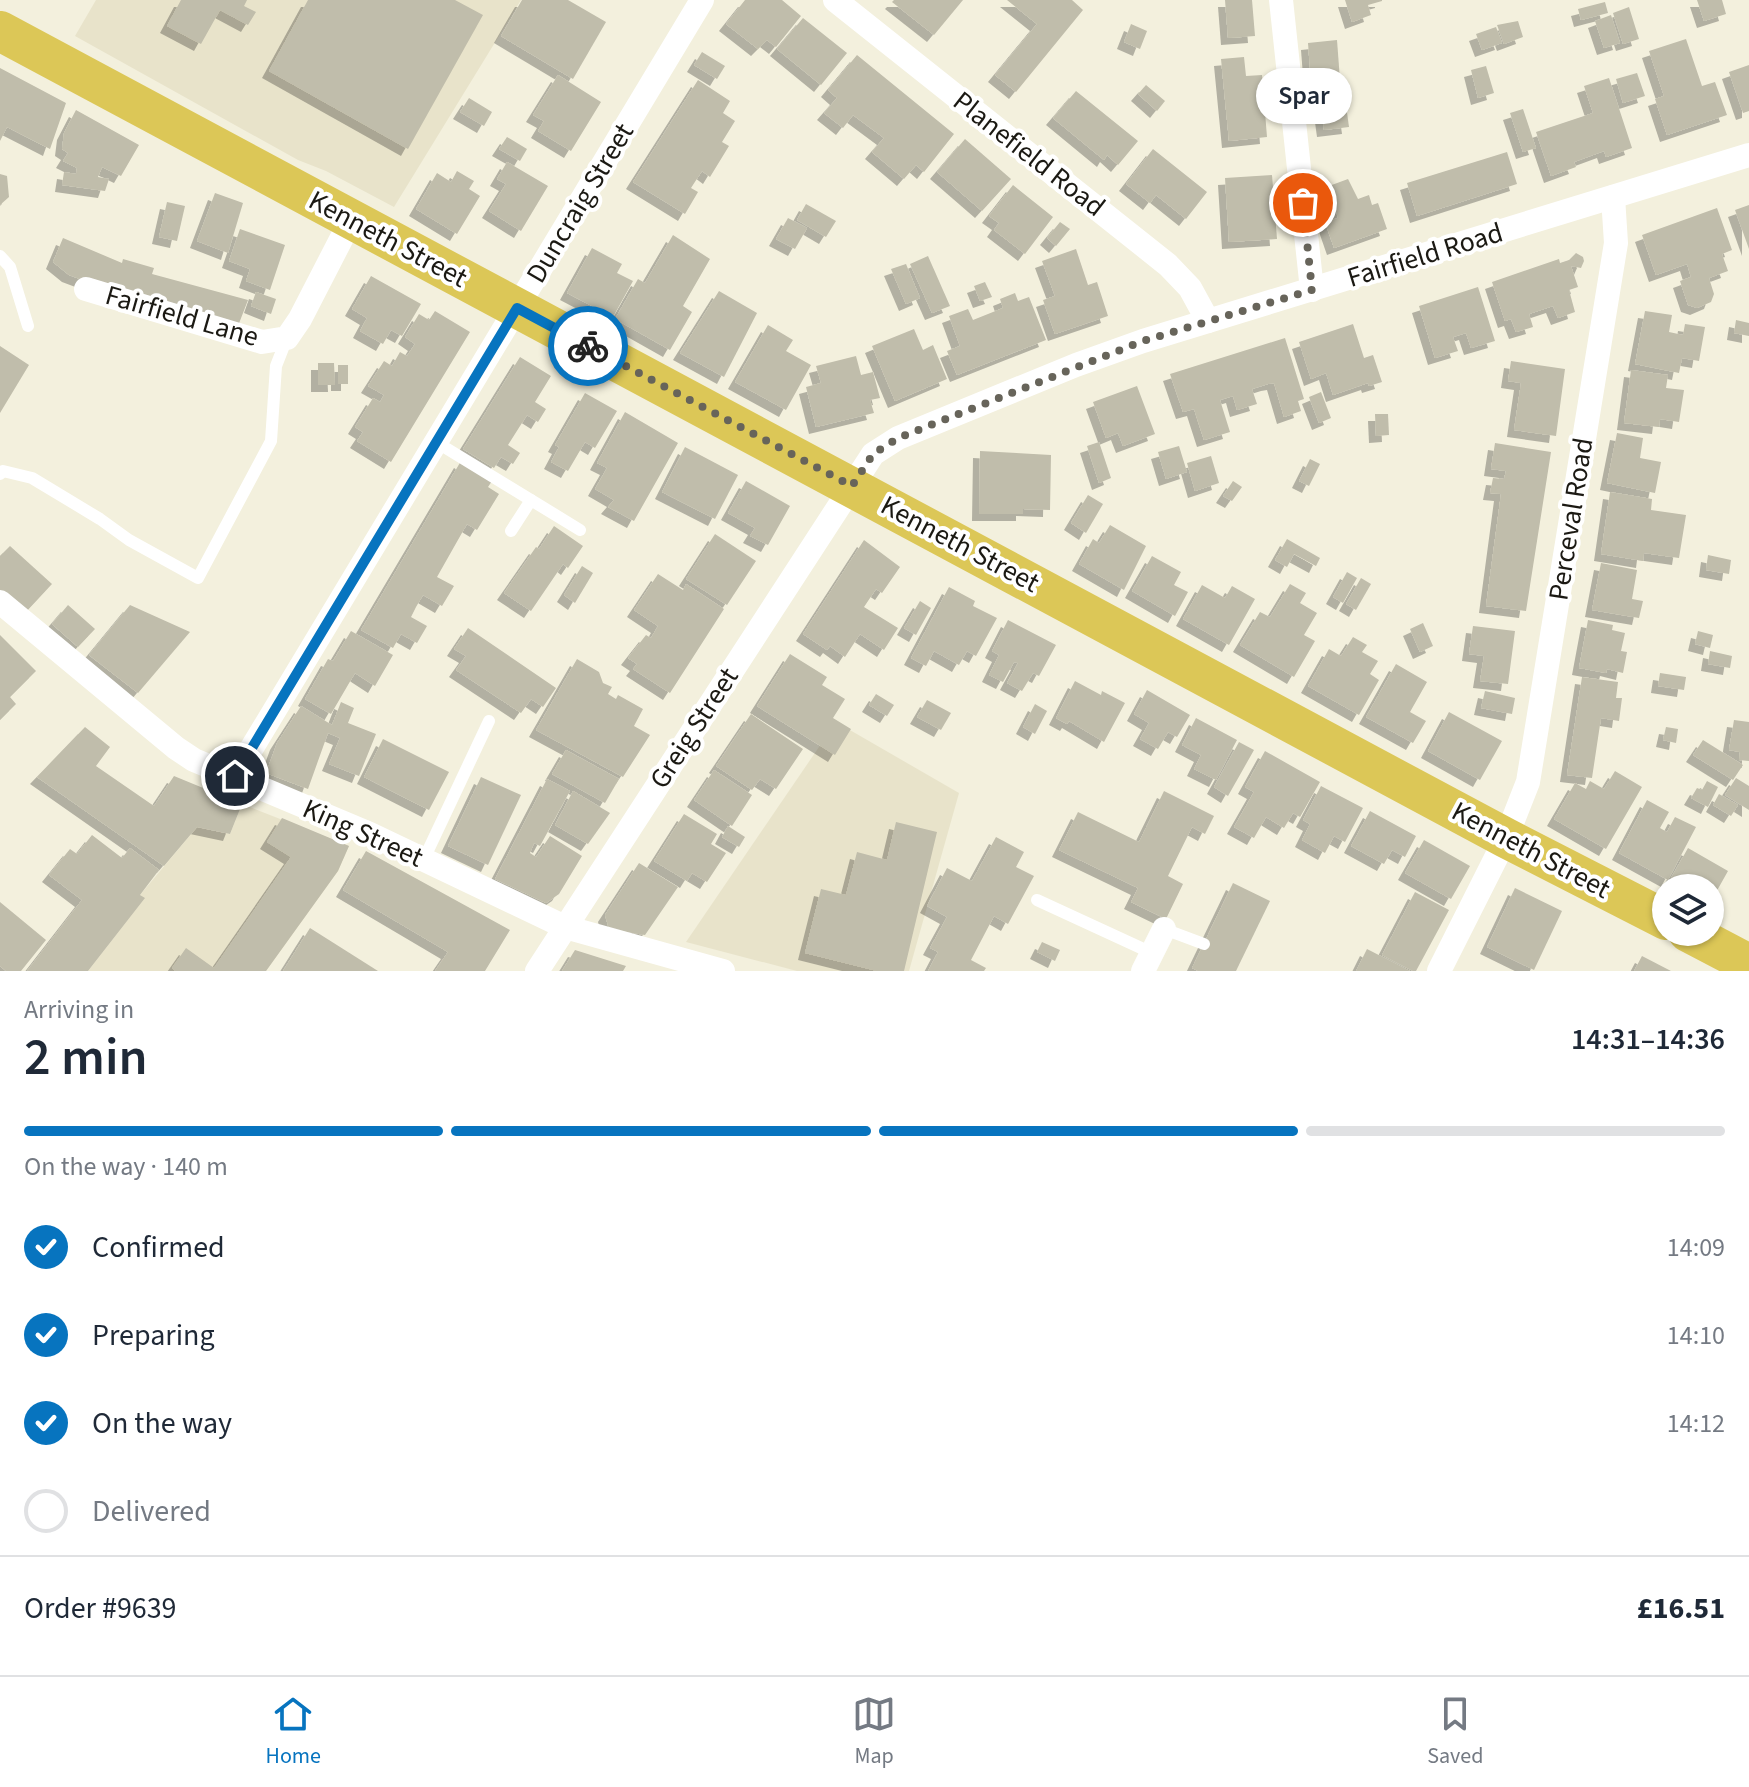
<!DOCTYPE html>
<meta charset="utf-8">
<style>
body{margin:0;font-family:"Source Sans 3",sans-serif;background:#f2f2f3;color:#1f2937;height:100vh;display:flex;flex-direction:column;font-size:30px;white-space:nowrap}
*{box-sizing:border-box;margin:0}
p{font-size:26px;color:#747a83}
.icon{flex:none;width:44px;height:44px;fill:none;stroke:currentColor;stroke-width:2;stroke-linecap:round;stroke-linejoin:round}
.map{position:relative;height:971px;overflow:hidden}
.panel{display:flex;flex-direction:column;background:#fff;flex:1}
.panel>*{flex:none}
.fabs{position:absolute;left:1652px;top:874px;display:grid;gap:16px}
.fabs a{display:grid;place-items:center;width:72px;height:72px;border-radius:50%;background:#fff;box-shadow:0 2px 6px #0004;font-size:40px}
.pin{position:absolute;display:grid;place-items:center;width:68px;height:68px;color:#fff;margin:-34px;border:4px solid #fff;border-radius:50%;box-shadow:0 2px 8px #0007}
.courier{position:absolute;display:grid;place-items:center;width:80px;height:80px;margin:-40px;border:6px solid #0774bf;border-radius:50%;background:#fff;color:#222;box-shadow:0 2px 10px #0007}
.bubble{position:absolute;height:56px;border-radius:28px;background:#fff;box-shadow:0 2px 6px #0004;font-size:26px;font-weight:600;line-height:56px;text-align:center}
.summary em{font-style:normal;font-weight:600}
.summary div{display:flex;flex-direction:column-reverse}
.summary{display:flex;align-items:center;justify-content:space-between;height:136px;padding:0 24px}
h1{font-size:52px;font-weight:600;line-height:60px}
.bar{display:grid;grid-template-columns:repeat(4,1fr);gap:12px 8px;align-content:center;height:96px;padding:0 24px}
.bar i{height:10px;border-radius:6px;background:#e0e1e3}
.bar .on{background:#0774bf}
.bar p{grid-column:span 4}
.line{display:flex;align-items:center;gap:20px;padding:0 24px;border-top:2px solid #e0e1e3}
.line div{flex:1}
ol{padding:0 24px;list-style:none}
li{display:flex;align-items:center;gap:24px;height:88px}
li p{margin-inline-start:auto}
li .icon{padding:8px;border-radius:50%;background:#0774bf;color:#fff;stroke-width:4}
li:last-child{color:#747a83}
li i{width:44px;height:44px;border:4px solid #e0e1e3;border-radius:50%}
.tabs{display:flex;justify-content:space-around;align-items:center;height:112px;border-top:2px solid #e0e1e3;background:#fff;font-size:22px;color:#747a83}
.tabs a{display:grid;justify-items:center;gap:4px}
.tabs .on{color:#0774bf}
.map>svg:first-child{display:block}
.built{fill:#e8e3ca}
.building{fill:#c0bdab;filter:url(#shadow)}
.lines{fill:none;stroke-linecap:round;stroke-linejoin:round}
.service{stroke:#fff;stroke-width:12}
.minor{stroke:#fff;stroke-width:24}
.trunk{stroke:#dcc757;stroke-width:40}
.done{stroke:#67645a;stroke-width:8;stroke-dasharray:0 14.4}
.route{stroke:#0774bf;stroke-width:10}
.labels{text-anchor:middle;dominant-baseline:central;stroke-width:8;stroke-linejoin:round;paint-order:stroke}
.street-label{font-size:28px;fill:#1b1913;stroke:#fff}
</style>
<div class="map">
<svg width="1749" height="971" viewBox="0 0 1749 971">
<defs>
<filter id="shadow"><feDropShadow dx="-7" dy="7" stdDeviation="0" flood-color="#0004"/></filter>
</defs>
<rect width="100%" height="100%" fill="#f3f0dd"/>
<g class="built">
<polygon points="96,0 521,0 394,207 326,171 298,160 75,36"/>
<polygon points="836,722 959,793 909,971 797,971 686,942"/>
<polygon points="242,804 349,846 338,871 266,971 88,971 144,899 140,895 197,827 230,834"/>
</g>
<g class="building">
<polygon points="181,0 247,0 244,6 256,12 248,25 220,10 201,44 167,26"/>
<polygon points="308,0 455,0 483,15 408,149 269,71"/>
<polygon points="522,0 568,0 606,22 573,79 501,36"/>
<polygon points="745,0 782,0 801,16 776,47 767,40 758,49 726,24"/>
<polygon points="894,0 963,0 934,35 892,2"/>
<polygon points="1007,0 1072,0 1083,10 1016,92 995,75 1037,24"/>
<polygon points="1225,0 1252,0 1255,36 1228,38"/>
<polygon points="1345,0 1382,0 1382,1 1368,5 1371,15 1352,22"/>
<polygon points="1697,0 1722,0 1726,14 1704,21"/>
<polygon points="1605,2 1608,13 1581,20 1578,9"/>
<polygon points="1629,7 1639,39 1623,44 1613,13"/>
<polygon points="1611,15 1620,43 1604,48 1595,21"/>
<polygon points="803,18 847,53 821,85 777,49"/>
<polygon points="1518,21 1523,37 1504,44 1497,25"/>
<polygon points="1131,24 1147,31 1140,49 1124,42"/>
<polygon points="1496,27 1502,43 1482,50 1476,34"/>
<polygon points="1686,39 1702,86 1715,82 1727,115 1667,135 1655,99 1664,96 1649,51"/>
<polygon points="1337,40 1340,80 1311,82 1308,43"/>
<polygon points="702,52 725,66 717,79 694,65"/>
<polygon points="857,55 954,134 924,172 916,165 904,179 872,152 884,138 853,115 843,128 824,113 837,98 828,90"/>
<polygon points="1244,57 1246,76 1262,75 1267,137 1229,141 1221,59"/>
<polygon points="1749,65 1749,111 1743,113 1729,72"/>
<polygon points="1486,66 1494,93 1478,98 1471,70"/>
<polygon points="0,68 66,103 50,149 7,127 0,141"/>
<polygon points="1637,73 1645,96 1623,103 1616,79"/>
<polygon points="558,75 601,102 571,151 538,131 544,121 533,115"/>
<polygon points="1609,78 1632,148 1606,157 1604,151 1574,162 1576,167 1551,176 1536,132 1593,113 1584,86"/>
<polygon points="698,80 730,101 723,113 735,121 722,142 729,146 710,177 702,171 691,188 698,192 685,214 633,182"/>
<polygon points="1146,85 1165,101 1157,111 1138,94"/>
<polygon points="1076,91 1138,141 1118,165 1107,155 1104,160 1053,118"/>
<polygon points="469,98 492,112 484,126 460,112"/>
<polygon points="1345,98 1349,127 1324,130 1320,101"/>
<polygon points="1523,109 1536,148 1523,152 1510,113"/>
<polygon points="76,110 139,145 121,176 102,167 98,177 109,179 105,191 62,185 64,172 76,174 77,168 63,161 68,153 62,149 64,133"/>
<polygon points="507,137 527,149 520,161 499,149"/>
<polygon points="965,139 1011,179 982,211 937,172"/>
<polygon points="1153,149 1207,192 1186,219 1156,195 1150,203 1126,184"/>
<polygon points="1507,152 1517,184 1417,216 1407,183"/>
<polygon points="507,162 548,186 521,231 489,211 506,184 497,179"/>
<polygon points="457,171 474,181 469,189 480,196 457,234 416,209 437,173 451,182"/>
<polygon points="0,174 7,176 9,197 0,205"/>
<polygon points="1272,175 1277,239 1229,242 1225,178"/>
<polygon points="1348,179 1358,199 1369,195 1372,205 1378,203 1387,229 1334,248 1325,222 1338,218 1329,186"/>
<polygon points="1013,185 1053,217 1025,254 994,230 999,223 989,216"/>
<polygon points="215,193 243,203 228,253 197,241"/>
<polygon points="167,202 185,206 177,241 159,237"/>
<polygon points="806,204 836,221 826,237 797,220"/>
<polygon points="1749,205 1749,249 1735,210"/>
<polygon points="1717,208 1732,250 1722,254 1728,271 1709,278 1714,294 1711,302 1697,308 1688,305 1680,281 1691,277 1687,264 1656,275 1642,235"/>
<polygon points="788,218 807,228 795,249 776,239"/>
<polygon points="1060,222 1070,229 1056,246 1047,238"/>
<polygon points="240,229 285,245 270,290 246,281 250,269 229,261"/>
<polygon points="673,235 710,259 683,306 692,312 670,350 615,319 638,279 645,283"/>
<polygon points="63,238 122,263 123,259 154,268 152,274 248,300 238,326 117,293 69,275 53,262"/>
<polygon points="592,248 622,264 617,273 633,281 613,317 567,293"/>
<polygon points="1076,249 1088,285 1097,282 1108,316 1055,334 1043,300 1055,296 1042,261"/>
<polygon points="1576,253 1583,257 1584,261 1581,268 1571,266 1578,287 1569,290 1575,312 1558,318 1553,306 1529,314 1533,327 1516,332 1511,319 1505,321 1492,282 1559,259 1560,263 1569,260"/>
<polygon points="928,256 950,306 932,313 910,264"/>
<polygon points="906,264 920,298 906,304 891,269"/>
<polygon points="371,276 421,304 402,336 391,330 383,344 360,331 367,318 352,309"/>
<polygon points="985,282 992,297 980,301 974,286"/>
<polygon points="1478,287 1495,341 1471,348 1466,333 1453,337 1458,351 1435,358 1419,306"/>
<polygon points="719,291 757,313 724,377 680,353"/>
<polygon points="256,292 276,299 271,314 251,306"/>
<polygon points="1015,293 1018,301 1029,297 1046,340 957,375 947,351 960,346 949,316 968,309 973,320 1003,308 1000,299"/>
<polygon points="435,311 470,332 391,462 357,441 363,432 355,427 373,398 380,402 384,395 368,386 384,361 392,366 400,352 407,356 415,344 405,337 419,314 429,320"/>
<polygon points="1645,311 1672,315 1669,332 1683,335 1685,324 1705,327 1699,361 1682,358 1679,373 1635,364"/>
<polygon points="1736,320 1749,323 1749,336 1734,333"/>
<polygon points="1353,324 1364,358 1373,355 1382,382 1369,386 1368,383 1333,395 1326,373 1311,379 1299,342"/>
<polygon points="768,325 793,340 786,351 811,365 786,410 735,382"/>
<polygon points="914,329 923,350 933,345 947,379 895,401 872,346"/>
<polygon points="1285,338 1304,399 1298,401 1301,411 1284,417 1274,383 1268,384 1252,389 1257,404 1237,410 1233,396 1220,400 1230,432 1204,440 1194,409 1183,412 1170,374"/>
<polygon points="0,346 29,365 0,413"/>
<polygon points="856,356 861,375 873,372 880,398 870,400 874,413 816,427 806,387 821,383 816,366"/>
<polygon points="520,357 551,376 535,402 546,409 538,422 527,415 508,445 520,453 513,464 501,457 494,468 463,449"/>
<polygon points="1511,361 1565,369 1556,436 1514,430 1521,383 1508,381"/>
<polygon points="318,363 334,363 335,385 318,385"/>
<rect x="338" y="365" width="10" height="19"/>
<polygon points="1631,370 1668,375 1666,388 1684,390 1679,422 1660,419 1659,427 1624,423"/>
<polygon points="1137,386 1155,434 1123,446 1118,433 1106,438 1093,402"/>
<polygon points="1321,392 1331,418 1319,423 1309,397"/>
<polygon points="585,393 617,411 595,448 585,442 568,471 551,462 559,447 555,445"/>
<polygon points="625,412 678,443 634,521 608,507 614,500 595,489 607,468 597,463"/>
<polygon points="1375,414 1388,414 1389,435 1376,436"/>
<polygon points="1617,433 1643,438 1640,458 1661,462 1655,493 1607,483"/>
<polygon points="1099,442 1111,478 1099,483 1087,446"/>
<polygon points="1495,443 1551,452 1526,611 1486,606 1501,494 1490,493 1493,478 1504,479 1506,471 1491,469"/>
<polygon points="1179,446 1187,472 1166,479 1158,452"/>
<polygon points="685,447 738,475 715,519 662,492"/>
<polygon points="980,451 1051,455 1050,510 1023,509 1023,514 979,514"/>
<polygon points="1211,456 1219,483 1195,491 1187,463"/>
<polygon points="1310,459 1320,464 1309,486 1299,481"/>
<polygon points="461,461 492,481 488,487 499,494 477,530 467,524 437,577 454,586 442,606 423,595 416,607 411,617 427,626 417,643 401,634 393,648 361,630"/>
<polygon points="746,481 790,506 768,545 750,536 755,528 728,513"/>
<polygon points="1233,481 1242,487 1232,501 1223,496"/>
<polygon points="1610,492 1652,499 1651,510 1686,515 1679,558 1644,553 1643,561 1601,554"/>
<polygon points="1088,495 1103,504 1086,533 1071,523"/>
<polygon points="1110,525 1146,546 1124,590 1079,564 1093,539 1099,543"/>
<polygon points="554,526 583,546 568,568 563,564 531,611 504,593 536,547 539,549"/>
<polygon points="715,534 756,561 727,605 686,579"/>
<polygon points="1287,539 1320,558 1316,566 1294,554 1287,567 1275,560"/>
<polygon points="864,540 900,567 882,593 876,589 864,607 898,628 884,650 860,634 845,657 830,646 827,650 803,634"/>
<polygon points="10,546 52,584 25,613 0,590 0,556"/>
<polygon points="1708,555 1731,560 1729,574 1706,570"/>
<polygon points="1152,556 1181,572 1174,585 1188,592 1175,616 1132,591"/>
<polygon points="1601,563 1637,570 1632,599 1643,601 1639,618 1592,610"/>
<polygon points="582,566 593,573 575,603 564,595"/>
<polygon points="1347,572 1357,578 1343,603 1333,597"/>
<polygon points="658,574 683,590 686,584 724,609 670,693 633,669 637,664 628,658 646,635 651,638 658,626 634,610"/>
<polygon points="1361,578 1371,584 1356,610 1346,604"/>
<polygon points="1290,584 1306,593 1300,603 1317,613 1304,635 1315,641 1294,677 1240,645 1260,612 1270,617"/>
<polygon points="1202,585 1225,598 1232,586 1255,599 1229,645 1183,619"/>
<polygon points="949,587 975,601 973,606 997,618 976,656 967,651 959,665 934,651 926,666 911,658"/>
<polygon points="920,601 931,608 916,635 904,628"/>
<polygon points="68,605 95,629 78,647 52,624"/>
<polygon points="130,605 190,632 138,693 89,655"/>
<polygon points="1008,620 1056,645 1039,676 1033,673 1022,691 1007,683 1018,663 1014,662 1003,682 989,675 999,655 992,651"/>
<polygon points="1588,620 1613,625 1612,630 1625,633 1621,651 1627,652 1623,673 1607,669 1606,673 1579,668"/>
<polygon points="1423,623 1433,646 1420,652 1410,629"/>
<polygon points="1473,626 1515,631 1508,684 1480,681 1484,656 1469,654"/>
<polygon points="468,628 556,688 543,707 531,699 521,713 456,670 466,656 454,649"/>
<polygon points="351,631 393,655 375,686 355,673 331,714 305,699 328,659 333,661"/>
<polygon points="1698,631 1713,635 1710,648 1695,644"/>
<polygon points="0,635 36,671 10,697 16,704 0,720"/>
<polygon points="1353,637 1367,645 1362,652 1378,661 1370,674 1379,680 1359,715 1308,686 1329,649 1341,656"/>
<polygon points="1710,651 1732,656 1730,668 1708,664"/>
<polygon points="790,654 827,677 822,685 845,699 833,718 851,729 835,755 757,706"/>
<polygon points="577,659 599,672 603,683 612,687 608,694 616,699 618,695 643,709 634,726 650,735 623,777 536,730"/>
<polygon points="1396,664 1427,682 1410,712 1426,721 1413,743 1366,717"/>
<polygon points="1660,673 1686,677 1684,690 1658,686"/>
<polygon points="1582,677 1618,682 1616,698 1622,698 1619,721 1601,718 1592,778 1567,775"/>
<polygon points="1075,681 1101,695 1102,691 1125,703 1104,742 1069,721 1067,724 1056,718"/>
<polygon points="1147,690 1190,715 1177,737 1168,732 1158,749 1140,739 1149,723 1134,714"/>
<polygon points="1485,691 1515,698 1512,714 1481,708"/>
<polygon points="876,694 894,705 887,716 869,705"/>
<polygon points="927,700 951,713 941,730 917,717"/>
<polygon points="341,702 354,708 348,723 376,734 359,776 329,764 340,738 328,733 308,789 266,773 277,743 301,706 332,725"/>
<polygon points="1035,704 1047,711 1035,734 1023,727"/>
<polygon points="1449,712 1502,741 1480,780 1428,751"/>
<polygon points="751,714 803,749 776,789 760,779 752,790 716,766"/>
<polygon points="1196,718 1237,740 1216,780 1194,769 1201,755 1182,745"/>
<polygon points="1734,720 1749,722 1749,761 1739,760 1740,752 1729,750"/>
<polygon points="85,727 110,747 96,766 154,806 174,776 242,804 230,834 197,827 164,866 37,777"/>
<polygon points="1666,727 1678,729 1676,743 1663,740"/>
<polygon points="383,739 449,772 429,810 364,777"/>
<polygon points="1703,740 1743,765 1733,780 1693,755"/>
<polygon points="1239,742 1254,750 1228,796 1214,787"/>
<polygon points="566,750 619,779 605,803 552,774"/>
<polygon points="1265,751 1320,782 1300,817 1293,813 1284,828 1266,817 1254,838 1234,827 1254,792 1245,787"/>
<polygon points="714,770 752,795 732,826 694,800"/>
<polygon points="1615,771 1642,787 1606,849 1554,819 1575,783 1586,789 1590,781 1604,789"/>
<polygon points="481,777 521,795 488,865 448,846"/>
<polygon points="1736,778 1749,786 1749,810 1725,795"/>
<polygon points="547,779 570,791 540,846 534,843 530,853 536,857 550,836 582,856 559,894 546,903 495,879"/>
<polygon points="1707,781 1718,787 1708,807 1691,798 1697,788 1702,790"/>
<polygon points="1321,786 1363,808 1345,842 1334,836 1325,853 1302,840 1310,824 1303,820"/>
<polygon points="573,791 610,813 588,844 555,825"/>
<polygon points="1164,791 1214,816 1205,834 1192,827 1168,876 1183,884 1166,919 1131,902 1138,888 1059,850 1078,812 1139,842"/>
<polygon points="1719,794 1738,805 1731,816 1713,805"/>
<polygon points="1647,800 1669,812 1660,828 1667,832 1675,817 1696,827 1668,880 1619,853"/>
<polygon points="1370,811 1416,836 1405,857 1392,850 1384,864 1351,846"/>
<polygon points="684,814 717,834 711,844 726,853 707,882 692,873 687,881 654,861"/>
<polygon points="282,818 349,846 338,871 266,971 175,971 172,968 186,948 214,968 291,857 267,842"/>
<polygon points="896,822 937,832 904,971 877,971 805,953 821,889 846,895 857,852 887,860"/>
<polygon points="728,826 745,837 739,847 722,837"/>
<polygon points="92,835 122,858 130,848 159,870 140,895 145,898 88,971 27,971 82,900 49,875 70,849 77,854"/>
<polygon points="996,837 1024,852 1016,867 1034,876 1008,924 994,916 971,960 986,968 984,971 928,971 938,952 930,948 947,917 927,906 947,868 972,881"/>
<polygon points="1424,840 1470,866 1451,899 1405,873"/>
<polygon points="1688,848 1728,871 1710,903 1710,888 1689,888 1671,878"/>
<polygon points="366,851 510,930 485,971 435,971 448,952 343,890"/>
<polygon points="639,863 678,887 645,935 609,929 605,915"/>
<polygon points="1233,883 1270,901 1236,971 1198,971 1192,968"/>
<polygon points="1515,888 1562,911 1534,970 1487,947"/>
<polygon points="1415,892 1449,910 1416,971 1413,971 1382,955"/>
<polygon points="0,902 46,940 21,971 6,971 0,966"/>
<polygon points="310,928 378,971 283,971"/>
<polygon points="1042,942 1060,950 1055,961 1037,952"/>
<polygon points="1367,949 1410,971 1356,971"/>
<polygon points="575,950 626,966 623,971 562,971"/>
<polygon points="1642,956 1671,971 1634,971"/>
</g>
<g class="lines">
<g class="service">
<polyline points="0,256 10,267 28,326"/>
<polyline points="436,442 580,530"/>
<polyline points="0,474 3,471 32,478 100,519 129,540 198,578 271,441 276,366 287,338"/>
<polyline points="511,531 531,500"/>
<polyline points="424,859 489,721"/>
<polyline points="1037,900 1152,953"/>
<polyline points="1164,929 1204,944"/>
</g>
<g class="minor">
<polyline points="835,0 1168,265 1190,288 1208,321"/>
<polyline points="1281,0 1312,290"/>
<polyline points="86,289 262,342 287,338 300,319 351,220"/>
<polyline points="0,602 176,748 194,760 370,834 565,927 723,971"/>
<polyline points="235,776 702,0"/>
<polyline points="537,971 873,454 898,438 1076,365 1143,341 1749,155"/>
<polyline points="1143,971 1164,929"/>
<polyline points="1439,971 1506,838 1528,782 1616,243 1613,197"/>
</g>
<g class="trunk">
<polyline points="0,31 1506,838 1666,920"/>
<polyline points="1688,932 1749,964"/>
</g>
</g>
<g class="lines">
<polyline class="done" points="588,346 852,486 873,454 898,438 1143,341 1312,290 1303,203"/>
<polyline class="route" points="235,776 517,308 588,346"/>
</g>
<g class="labels">
<g class="street-label">
<text transform="translate(1029 154) rotate(38)">Planefield Road</text>
<text transform="translate(580 203) rotate(-59)">Duncraig Street</text>
<text transform="translate(388 239) rotate(28)">Kenneth Street</text>
<text transform="translate(1425 255) rotate(-17)">Fairfield Road</text>
<text transform="translate(182 316) rotate(16)">Fairfield Lane</text>
<text transform="translate(1571 519) rotate(-81)">Perceval Road</text>
<text transform="translate(960 544) rotate(28)">Kenneth Street</text>
<text transform="translate(694 728) rotate(-57)">Greig Street</text>
<text transform="translate(363 833) rotate(24)">King Street</text>
<text transform="translate(1531 850) rotate(28)">Kenneth Street</text>
</g>
</g>
</svg>
<div class="fabs">
<a><svg class="icon" aria-label="layers" viewBox="0 0 24 24"><path d="M12 4l9 5-9 5-9-5zM3 14l9 5 9-5"/></svg></a>
</div>
<div class="pin" style="left:1303px;top:203px;background:#ea580c"><svg class="icon" aria-label="bag" viewBox="0 0 24 24"><path d="M5 8h14l-1 12H6zM9 8a3 3 0 0 1 6 0"/></svg></div>
<div class="pin" style="left:235px;top:776px;background:#1f2937"><svg class="icon" aria-label="home" viewBox="0 0 24 24"><path d="M3 11l9-7 9 7M6 9v11h12V9"/></svg></div>
<div class="courier" style="left:588px;top:346px"><svg class="icon" aria-label="bike" viewBox="0 0 24 24"><circle cx="6" cy="16" r="4"/><circle cx="18" cy="16" r="4"/><path d="M6 16l4-8h5l3 8M10 8l3 8H6M13 5h3"/></svg></div>
<div class="bubble" style="left:1256px;top:68px;width:96px">Spar</div>
</div>
<section class="panel">
<div class="summary"><div><h1>2 min</h1><p>Arriving in</p></div><em>14:31–14:36</em></div>
<div class="bar"><i class="on"></i><i class="on"></i><i class="on"></i><i></i><p>On the way · 140 m</p></div>
<ol>
<li><svg class="icon" aria-label="check" viewBox="0 0 24 24"><path d="M5 12l5 5 9-10"/></svg>Confirmed<p>14:09</p></li>
<li><svg class="icon" aria-label="check" viewBox="0 0 24 24"><path d="M5 12l5 5 9-10"/></svg>Preparing<p>14:10</p></li>
<li><svg class="icon" aria-label="check" viewBox="0 0 24 24"><path d="M5 12l5 5 9-10"/></svg>On the way<p>14:12</p></li>
<li><i></i>Delivered</li>
</ol>
<div class="line" style="height:104px"><div>Order #9639</div><b>£16.51</b></div>
</section>
<nav class="tabs">
<a class="on"><svg class="icon" aria-label="home" viewBox="0 0 24 24"><path d="M3 11l9-7 9 7M6 9v11h12V9"/></svg>Home</a>
<a><svg class="icon" aria-label="map" viewBox="0 0 24 24"><path d="M3 6l6-2 6 2 6-2v14l-6 2-6-2-6 2zM9 4v14M15 6v14"/></svg>Map</a>
<a><svg class="icon" aria-label="saved" viewBox="0 0 24 24"><path d="M7 4h10v16l-5-4-5 4z"/></svg>Saved</a>
</nav>
